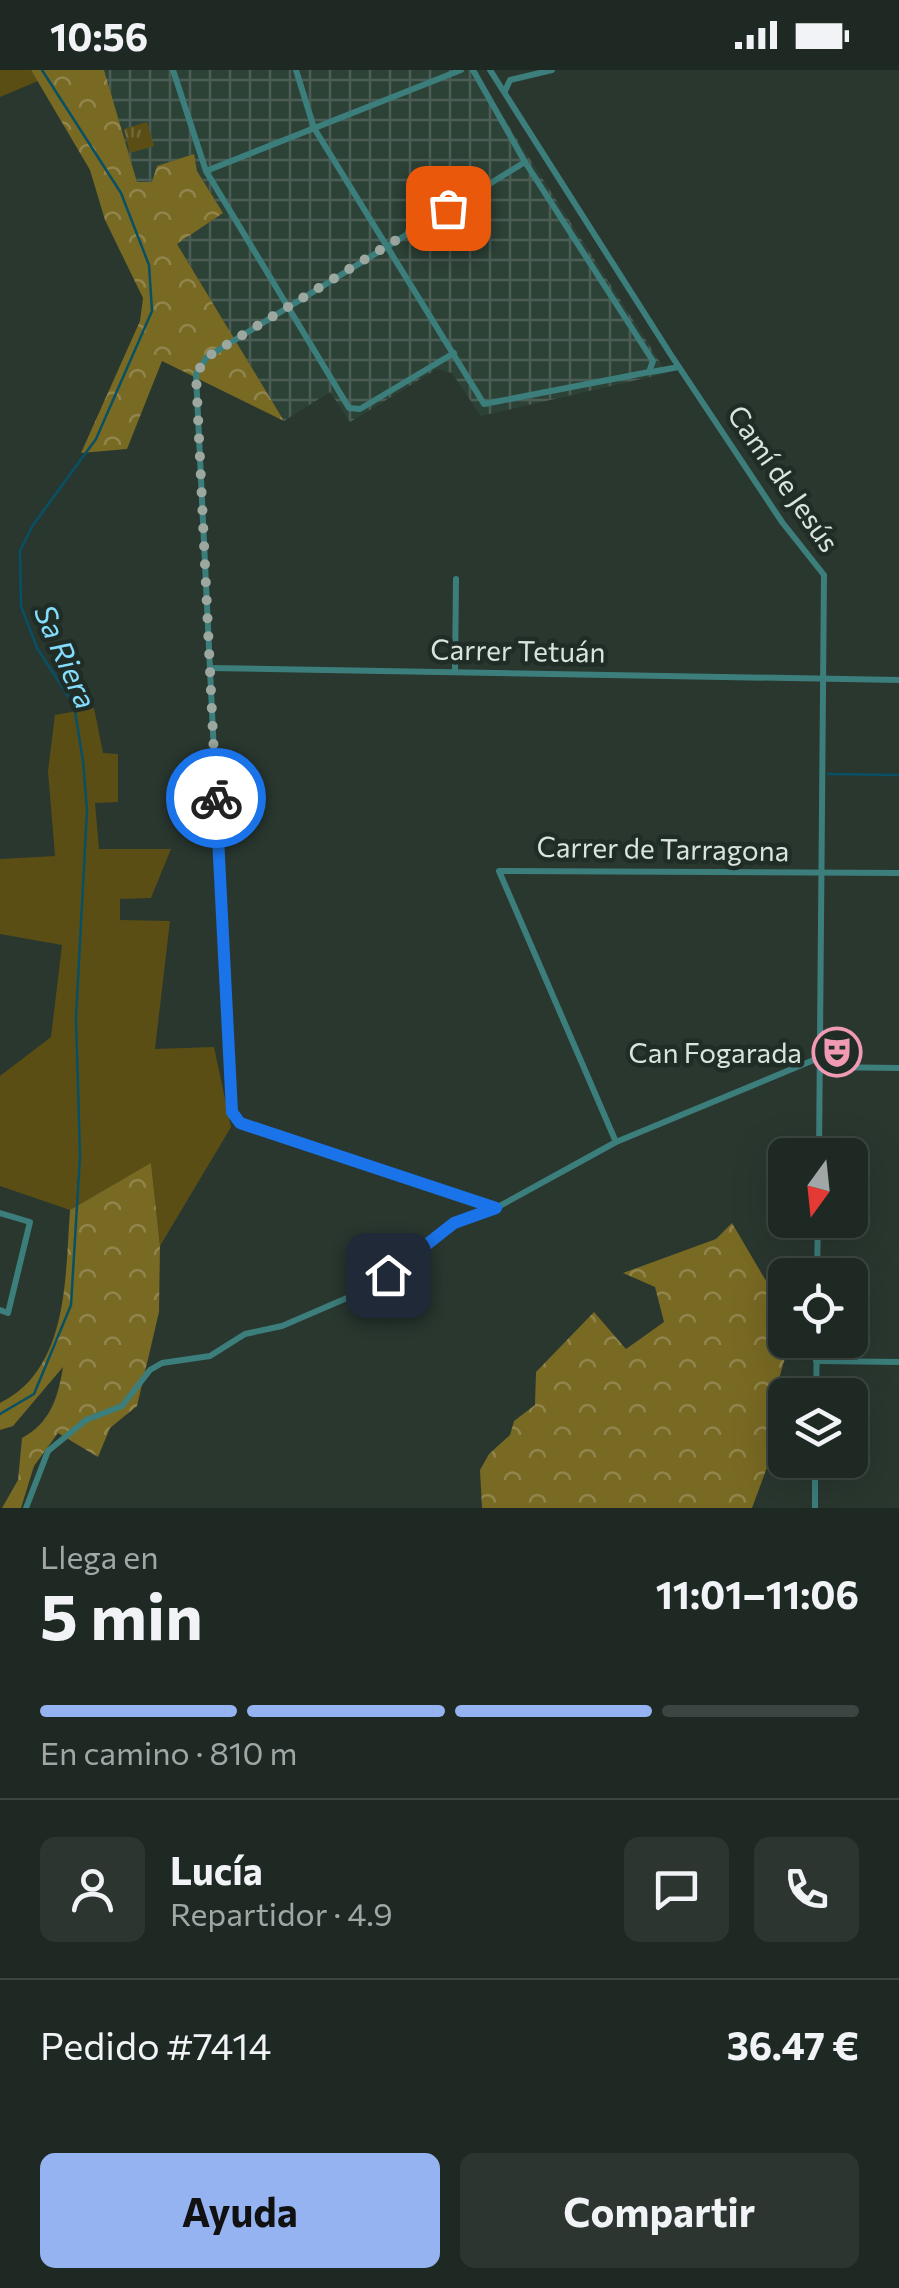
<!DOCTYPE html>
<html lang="es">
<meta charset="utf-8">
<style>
body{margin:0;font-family:Commissioner,sans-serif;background:#2c3530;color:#f1f3f6;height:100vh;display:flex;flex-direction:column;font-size:38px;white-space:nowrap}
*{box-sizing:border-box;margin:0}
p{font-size:32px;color:#a1a6a6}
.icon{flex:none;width:55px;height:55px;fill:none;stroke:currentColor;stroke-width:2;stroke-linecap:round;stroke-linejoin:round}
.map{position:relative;height:1438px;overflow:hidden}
.sheet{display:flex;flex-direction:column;background:#1f2923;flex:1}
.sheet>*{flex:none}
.needle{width:65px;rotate:195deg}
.controls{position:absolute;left:768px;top:1068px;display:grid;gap:20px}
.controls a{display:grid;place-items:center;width:100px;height:100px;border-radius:15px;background:#1f2923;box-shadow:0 10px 40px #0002,0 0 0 2px #3c4541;font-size:50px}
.pin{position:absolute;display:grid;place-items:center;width:85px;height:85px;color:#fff;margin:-42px;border-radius:20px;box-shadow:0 5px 15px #0006}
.courier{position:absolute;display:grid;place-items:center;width:100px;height:100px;margin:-50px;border:8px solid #1a73e8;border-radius:50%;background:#fff;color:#222;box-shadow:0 2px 12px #0007}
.overview em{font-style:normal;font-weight:700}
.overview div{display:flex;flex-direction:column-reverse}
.overview{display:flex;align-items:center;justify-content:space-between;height:170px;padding:0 40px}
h1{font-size:65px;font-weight:700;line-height:75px}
.bar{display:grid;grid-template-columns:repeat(4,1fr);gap:15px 10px;align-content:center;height:120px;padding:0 40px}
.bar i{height:12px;border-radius:8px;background:#3c4541}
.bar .current{background:#95b2f1}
.bar p{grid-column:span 4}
.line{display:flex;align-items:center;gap:25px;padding:0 40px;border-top:2px solid #3c4541}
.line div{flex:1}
.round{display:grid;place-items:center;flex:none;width:105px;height:105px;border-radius:15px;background:#2c3530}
.button{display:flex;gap:20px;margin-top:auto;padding:20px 40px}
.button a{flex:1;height:115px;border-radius:15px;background:#95b2f1;color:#111;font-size:40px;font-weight:700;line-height:115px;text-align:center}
.button a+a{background:#2c3530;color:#f1f3f6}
.status{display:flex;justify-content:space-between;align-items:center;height:70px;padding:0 50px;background:#1f2923;direction:ltr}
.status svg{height:28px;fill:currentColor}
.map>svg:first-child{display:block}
.industrial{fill:url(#industrial-grid)}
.grass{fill:#5b4e14}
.forest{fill:url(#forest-crowns)}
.park{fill:url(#park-tufts)}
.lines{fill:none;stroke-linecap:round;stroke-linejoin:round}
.stream{stroke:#085065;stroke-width:2.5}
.minor{stroke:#3c7e7b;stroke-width:6}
.done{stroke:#9ca7a0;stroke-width:10;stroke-dasharray:0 18}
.route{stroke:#1a73e8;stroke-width:12}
.labels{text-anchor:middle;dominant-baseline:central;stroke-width:9;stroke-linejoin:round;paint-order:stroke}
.street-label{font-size:28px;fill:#dae3dd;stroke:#202d26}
.poi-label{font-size:28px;fill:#dae3dd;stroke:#202d26;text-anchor:end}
.water-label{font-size:30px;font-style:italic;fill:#84ddfd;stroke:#202d26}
</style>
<div class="status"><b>10:56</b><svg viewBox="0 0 49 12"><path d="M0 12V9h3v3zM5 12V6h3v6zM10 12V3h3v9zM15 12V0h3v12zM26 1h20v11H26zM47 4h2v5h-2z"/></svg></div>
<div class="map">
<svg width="899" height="1438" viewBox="0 0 899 1438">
<defs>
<pattern id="industrial-grid" width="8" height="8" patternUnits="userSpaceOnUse" patternTransform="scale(2.5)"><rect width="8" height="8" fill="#2d4237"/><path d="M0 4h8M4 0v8" fill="none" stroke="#4b5d54"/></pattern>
<pattern id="forest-crowns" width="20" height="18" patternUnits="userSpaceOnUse" patternTransform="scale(2.5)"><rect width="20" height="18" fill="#786923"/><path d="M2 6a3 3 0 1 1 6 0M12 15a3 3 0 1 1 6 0" fill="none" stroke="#91854d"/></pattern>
<pattern id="park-tufts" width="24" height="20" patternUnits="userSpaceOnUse" patternTransform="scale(2.5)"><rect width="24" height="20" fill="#5b4e14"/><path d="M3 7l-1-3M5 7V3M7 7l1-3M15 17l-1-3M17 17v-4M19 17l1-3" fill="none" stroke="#726736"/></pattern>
</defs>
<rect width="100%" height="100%" fill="#29372f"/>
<polygon class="industrial" points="104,0 473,0 667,303 481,346 452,303 437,299 350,352 330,322 284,351 177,174 223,143 197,101 194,84 158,96 153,112 137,112"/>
<g class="grass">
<polygon points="0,0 31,0 38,11 0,27"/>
<polygon points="94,638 103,683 118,684 118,732 95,733 99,779 171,779 151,828 120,829 120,850 170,851 155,979 214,977 231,1057 160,1176 151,1094 70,1140 0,1116 0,1006 51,967 62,875 0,864 0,789 55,786 48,701 55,645"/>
</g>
<g class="forest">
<polygon points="31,0 104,0 137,112 152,112 157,96 194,84 197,101 223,143 177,174 284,351 162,291 127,379 81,383 140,251 143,228 105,150 90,100"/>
<path d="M151,1093L160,1176L159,1242L137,1336L110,1358L98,1387L58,1363L34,1396L21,1438H2L18,1410L22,1368C50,1353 58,1328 63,1297L13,1356L0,1360V1333C69,1299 65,1207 70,1140Z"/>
<polygon points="732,1153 779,1233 769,1259 789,1274 774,1326 773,1381 752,1438 482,1438 480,1400 489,1384 510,1365 514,1351 535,1335 536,1302 594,1242 626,1279 664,1252 655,1217 623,1203 716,1169"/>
</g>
<polygon class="park" points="147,52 154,76 130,83 124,59"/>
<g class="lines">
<g class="stream">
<polyline points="828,704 899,705"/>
<polyline points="0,1344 34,1324 71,1235 80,1086 76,948 87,740 83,691 74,635 37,578 21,536 20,481 33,455 96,369 152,241 149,195 121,123 42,0"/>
</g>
<g class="minor">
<polyline points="173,0 206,101 349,338 360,339 454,283"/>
<polyline points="296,0 314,58 484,334 649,302 653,291 525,92 473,0"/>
<polyline points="490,0 671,285 782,452 824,505 819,1085"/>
<polyline points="505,21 510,10 552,0"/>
<polyline points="206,101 461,0"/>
<polyline points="651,302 679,297"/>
<polyline points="210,598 899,610"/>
<polyline points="455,601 456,509"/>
<polyline points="821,997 899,998"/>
<polyline points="616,1072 499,801 899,803"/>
<polyline points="496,1138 239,1053 231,1042 196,304 207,287 525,92"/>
<polyline points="0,1143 30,1152 8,1243 0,1240"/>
<polyline points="817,1205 818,1150"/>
<polyline points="816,1291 899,1292"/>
<polyline points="816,1325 817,1270"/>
<polyline points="26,1438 48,1381 86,1350 122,1336 150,1300 162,1293 210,1286 245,1264 282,1256 347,1228 388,1205 454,1153 496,1138 616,1072 821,987"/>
<polyline points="815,1438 815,1390"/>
</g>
</g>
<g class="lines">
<polyline class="done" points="216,728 196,304 207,287 448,138"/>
<polyline class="route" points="216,728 232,1042 240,1053 496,1138 454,1153 388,1205"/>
</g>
<defs>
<g id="theatre-ring" transform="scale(2.5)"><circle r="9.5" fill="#202d26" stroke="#f19ab3" stroke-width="1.5"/><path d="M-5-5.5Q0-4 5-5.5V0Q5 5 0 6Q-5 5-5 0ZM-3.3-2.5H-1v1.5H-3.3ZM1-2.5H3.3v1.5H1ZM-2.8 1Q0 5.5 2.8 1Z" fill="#f19ab3"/></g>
</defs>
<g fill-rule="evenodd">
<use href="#theatre-ring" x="837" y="982"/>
</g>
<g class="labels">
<g class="street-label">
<text transform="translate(784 408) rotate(55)">Camí de Jesús</text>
<text transform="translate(518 580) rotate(1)">Carrer Tetuán</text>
<text transform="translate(663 778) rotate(1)">Carrer de Tarragona</text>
</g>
<g class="poi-label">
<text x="802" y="982">Can Fogarada</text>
</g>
<g class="water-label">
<text transform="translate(67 586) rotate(66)">Sa Riera</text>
</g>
</g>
</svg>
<div class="controls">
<a><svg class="needle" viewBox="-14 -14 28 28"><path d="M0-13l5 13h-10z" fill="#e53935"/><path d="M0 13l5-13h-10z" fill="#a1a6a6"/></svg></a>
<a><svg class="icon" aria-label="locate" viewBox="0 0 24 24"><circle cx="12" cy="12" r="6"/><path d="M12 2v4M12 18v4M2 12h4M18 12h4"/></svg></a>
<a><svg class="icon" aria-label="layers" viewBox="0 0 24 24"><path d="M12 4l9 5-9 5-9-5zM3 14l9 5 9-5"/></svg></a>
</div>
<div class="pin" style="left:448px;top:138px;background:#ea580c"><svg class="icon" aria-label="bag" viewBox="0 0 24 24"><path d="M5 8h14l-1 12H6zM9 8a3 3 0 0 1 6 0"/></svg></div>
<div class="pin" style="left:388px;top:1205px;background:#1f2937"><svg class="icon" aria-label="home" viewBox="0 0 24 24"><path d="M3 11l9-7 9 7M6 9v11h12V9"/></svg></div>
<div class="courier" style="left:216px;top:728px"><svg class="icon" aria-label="bike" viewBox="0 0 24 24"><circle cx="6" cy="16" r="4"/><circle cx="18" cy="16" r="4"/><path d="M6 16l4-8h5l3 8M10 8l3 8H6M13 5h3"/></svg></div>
</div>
<section class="sheet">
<div class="overview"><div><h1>5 min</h1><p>Llega en</p></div><em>11:01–11:06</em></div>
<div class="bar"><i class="current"></i><i class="current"></i><i class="current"></i><i></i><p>En camino · 810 m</p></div>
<div class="line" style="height:180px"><a class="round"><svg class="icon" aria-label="person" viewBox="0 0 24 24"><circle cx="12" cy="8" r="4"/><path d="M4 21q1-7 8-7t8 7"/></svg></a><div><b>Lucía</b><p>Repartidor · 4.9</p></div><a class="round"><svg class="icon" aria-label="chat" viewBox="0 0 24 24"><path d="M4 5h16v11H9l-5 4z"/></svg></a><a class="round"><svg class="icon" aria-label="phone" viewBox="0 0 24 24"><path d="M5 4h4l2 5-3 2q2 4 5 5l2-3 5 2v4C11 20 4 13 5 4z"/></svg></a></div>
<div class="line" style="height:130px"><div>Pedido #7414</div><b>36.47 €</b></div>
<div class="button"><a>Ayuda</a><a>Compartir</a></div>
</section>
